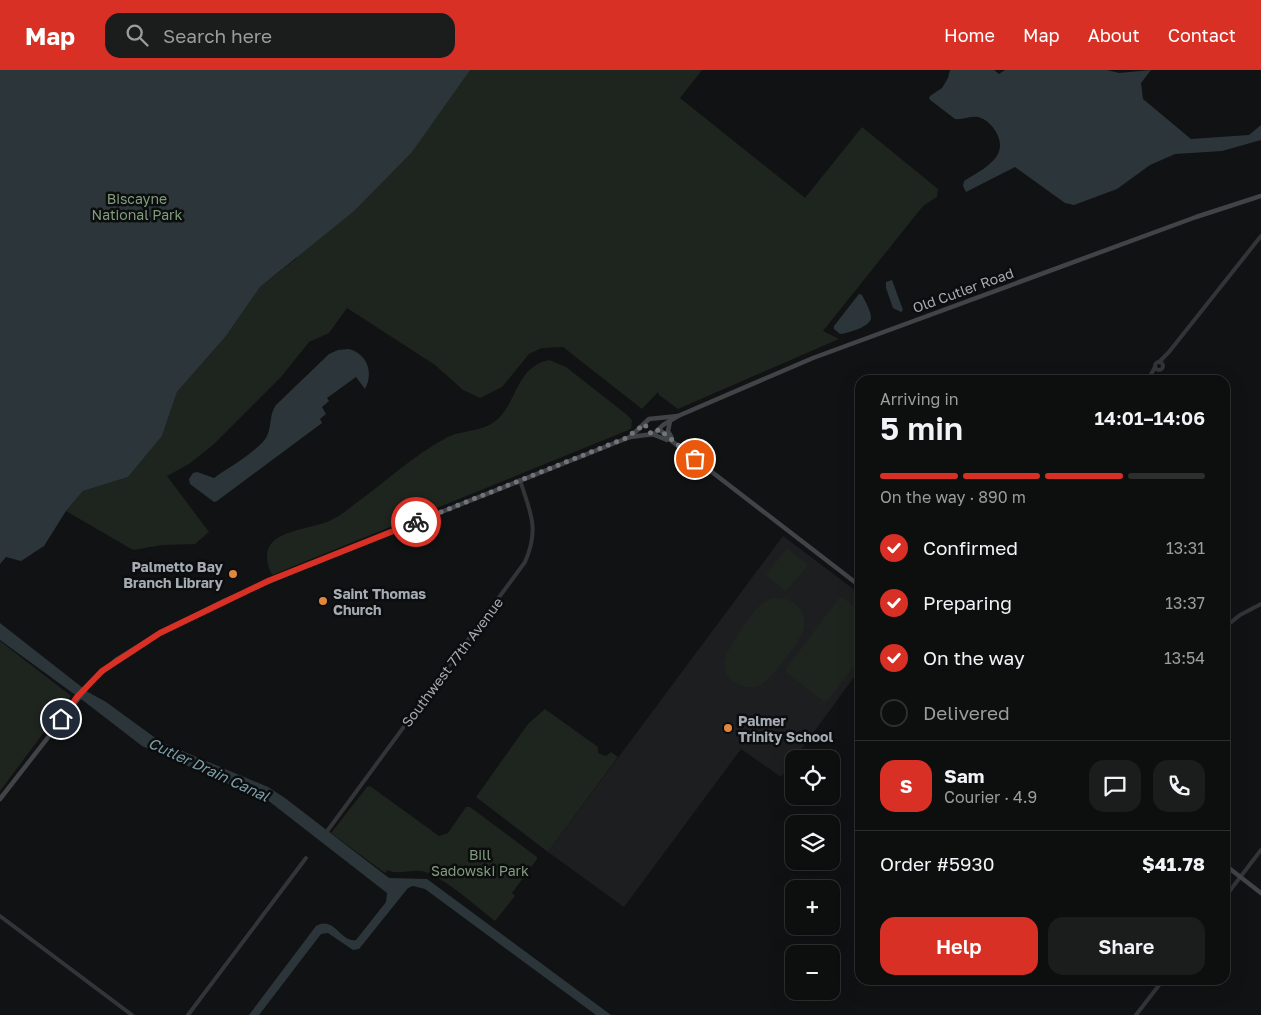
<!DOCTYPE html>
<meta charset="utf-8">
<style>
body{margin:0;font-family:"Golos Text",sans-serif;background:#1b1c1c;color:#f1f3f6;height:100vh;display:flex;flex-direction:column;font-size:19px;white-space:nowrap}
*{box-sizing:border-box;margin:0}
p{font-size:16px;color:#9a9c9e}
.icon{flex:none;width:28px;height:28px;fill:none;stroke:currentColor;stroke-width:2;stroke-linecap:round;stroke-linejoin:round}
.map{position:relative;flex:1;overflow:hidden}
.side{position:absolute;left:855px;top:305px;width:375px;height:610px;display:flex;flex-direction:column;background:#0d0e0e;border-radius:15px;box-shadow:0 5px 20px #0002,0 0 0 1px #2d2e2e}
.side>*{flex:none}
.fabs{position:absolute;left:785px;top:680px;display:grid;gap:10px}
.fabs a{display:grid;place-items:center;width:55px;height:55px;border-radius:10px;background:#0d0e0e;box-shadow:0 5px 20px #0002,0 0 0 1px #2d2e2e;font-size:25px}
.pin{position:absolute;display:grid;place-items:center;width:42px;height:42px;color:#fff;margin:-21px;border:2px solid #fff;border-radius:50%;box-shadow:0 1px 5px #0007}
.courier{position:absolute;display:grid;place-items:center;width:50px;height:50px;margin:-25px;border:4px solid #d93025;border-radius:50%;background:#fff;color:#222;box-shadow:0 1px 6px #0007}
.summary em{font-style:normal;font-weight:600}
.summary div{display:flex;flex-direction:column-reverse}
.summary{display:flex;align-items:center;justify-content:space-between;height:85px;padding:0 25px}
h1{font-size:32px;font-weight:600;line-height:38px}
.bar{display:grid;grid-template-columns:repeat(4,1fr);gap:8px 5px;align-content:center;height:60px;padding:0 25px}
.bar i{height:6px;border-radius:4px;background:#2d2e2e}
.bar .on{background:#d93025}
.bar p{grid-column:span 4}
.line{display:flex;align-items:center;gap:12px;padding:0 25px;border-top:1px solid #2d2e2e}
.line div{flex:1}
.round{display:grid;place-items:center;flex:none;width:52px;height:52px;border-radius:15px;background:#1b1c1c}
ol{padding:0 25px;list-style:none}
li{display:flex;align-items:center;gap:15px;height:55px}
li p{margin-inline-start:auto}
li .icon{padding:5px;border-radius:50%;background:#d93025;color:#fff;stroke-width:4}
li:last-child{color:#9a9c9e}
li i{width:28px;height:28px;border:2px solid #2d2e2e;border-radius:50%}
.action{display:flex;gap:10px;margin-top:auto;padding:10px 25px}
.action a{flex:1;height:58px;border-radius:15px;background:#d93025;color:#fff;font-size:20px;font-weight:600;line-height:58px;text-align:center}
.action a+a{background:#1b1c1c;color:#f1f3f6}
header{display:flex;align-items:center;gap:30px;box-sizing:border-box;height:70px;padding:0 25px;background:#d93025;color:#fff}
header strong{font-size:24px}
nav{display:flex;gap:28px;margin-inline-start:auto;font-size:18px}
.search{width:350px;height:45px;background:#1b1c1c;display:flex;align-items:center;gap:12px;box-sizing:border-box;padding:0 18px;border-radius:15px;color:#9a9c9e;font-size:19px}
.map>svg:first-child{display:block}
.built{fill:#1d1e20}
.green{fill:#1e251e}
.water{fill:#2c363a}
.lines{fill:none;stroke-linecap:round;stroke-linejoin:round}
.tertiary{stroke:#333437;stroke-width:4}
.secondary{stroke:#414447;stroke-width:4.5}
.done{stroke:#71757a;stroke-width:5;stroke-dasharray:0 9}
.route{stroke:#d93025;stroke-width:6}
.poi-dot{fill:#e1863b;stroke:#0c0d0e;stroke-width:2}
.labels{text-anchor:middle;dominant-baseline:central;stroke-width:5;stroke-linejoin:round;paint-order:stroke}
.park-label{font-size:14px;fill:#819c7c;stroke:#0c0d0e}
.street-label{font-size:14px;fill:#a4abb2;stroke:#0c0d0e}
.poi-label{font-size:14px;font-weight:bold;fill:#a4abb2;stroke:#0c0d0e;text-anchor:start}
.water-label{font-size:15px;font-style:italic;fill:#7d9fab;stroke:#0c0d0e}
</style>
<header>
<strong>Map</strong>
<div class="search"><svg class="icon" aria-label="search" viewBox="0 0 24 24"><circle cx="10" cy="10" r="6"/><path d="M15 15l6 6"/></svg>Search here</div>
<nav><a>Home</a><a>Map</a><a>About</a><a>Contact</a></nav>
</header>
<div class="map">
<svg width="1261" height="945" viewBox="0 0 1261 945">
<rect width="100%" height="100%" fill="#111213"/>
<polygon class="built" points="783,466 860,524 860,599 781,707 741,679 624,837 548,782"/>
<g class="green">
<polygon points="0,0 702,0 680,28 805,128 862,57 938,119 937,127 923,136 823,261 839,269 678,339 659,325 658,322 642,339 563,277 542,278 529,284 502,317 480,328 463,320 435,295 347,238 329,263 309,272 281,307 213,375 189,394 167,406 209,462 195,474 162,475 133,480 66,441 83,421 128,407 162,366 177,322 226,266 260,217 297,188"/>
<path d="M549,290L566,297L626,344L632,350L631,359L272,505C252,463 296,462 324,453C336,449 346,441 356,433C385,412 414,385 446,368C462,359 484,363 499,348C518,328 517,297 549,290Z"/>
<polygon points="787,478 808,495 786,521 766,505"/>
<path d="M773,528C792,525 810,542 803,561C799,572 771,610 760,615C753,618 745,618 738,614C710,600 732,573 744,556C752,545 759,532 773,528Z"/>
<polygon points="839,528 843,528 860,541 860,588 828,630 824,631 787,603 786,599"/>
<polygon points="0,571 71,626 0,721"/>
<polygon points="545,639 598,677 598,683 606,686 611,682 618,687 548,782 476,727 528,654"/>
<path d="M370,716L439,766L448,763L466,737H470L537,787V789L512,823L515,826L495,851C477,837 445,808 425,802C412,798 400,806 387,800L385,803L331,763L367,717Z"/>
</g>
<g class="water">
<polygon points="0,0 470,0 412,82 354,141 260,217 226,266 177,322 162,366 128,407 83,421 66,441 44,476 21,491 6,487 0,494"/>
<path d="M950,0H994L999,4L1005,0H1107L1119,3L1151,0L1141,13L1143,29L1191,69L1249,65L1261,55V70L1222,81L1175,84L1150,95L1117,119L1074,135L1065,133L1015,97L966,122L963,116L964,111C980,100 1011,88 996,62C992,55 986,49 978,47C970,46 962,50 955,49L929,29L930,26L942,18L948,8Z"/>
<polygon points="892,210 903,240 901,242 893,238 886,218 886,212"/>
<path d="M859,224L862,225C865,231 871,241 871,248C870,257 848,263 840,264L834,259V256Z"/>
<path d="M349,279C367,284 374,302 365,319L356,307L327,328L329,331L322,337L326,344L320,349L322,353L217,431L214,432L190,414L189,409L193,403L197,402L214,408C228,398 260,380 267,366C272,355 269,345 276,335L329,284L338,280Z"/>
<path d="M0,553L88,622L106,632L161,672L268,717L285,728L389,808L427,809L611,945H596L425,819L413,816L408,818L359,879L353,880L328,863L321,864L259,945H249L316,856C334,845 341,873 356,870L386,832L387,823L270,732L142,676L85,632L0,570Z"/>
</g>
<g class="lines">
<g class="tertiary">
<polyline points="1159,292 1169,282 1261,166"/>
<circle cx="1159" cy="296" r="4"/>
<polyline points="1148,310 1155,297"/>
<polyline points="1225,557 1240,545 1261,534"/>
<path d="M328,760L525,492C540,458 530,442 520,410"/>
<polyline points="1225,827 1261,780"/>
<polyline points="0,846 132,945"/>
<polyline points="188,945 306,788"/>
<polyline points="1136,945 1163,910"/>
</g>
<g class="secondary">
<polyline points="670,351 668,361 672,368"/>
<polyline points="659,359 673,372 860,516"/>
<polyline points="652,364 667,370"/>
<polyline points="630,367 649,349 678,346"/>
<polyline points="0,729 92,611 116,590 160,563 224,531 303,497 630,367 654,364 663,355 678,346 813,288 1196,147 1261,126"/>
<polyline points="1225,795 1261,823"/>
</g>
</g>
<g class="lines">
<polyline class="done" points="416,452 626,368 645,354 648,362 654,364 659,359 695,389"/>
<polyline class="route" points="61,649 77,627 102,601 160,563 268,511 416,452"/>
</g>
<g class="poi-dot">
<circle cx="233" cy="504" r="5"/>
<circle cx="323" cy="531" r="5"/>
<circle cx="728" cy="658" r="5"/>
</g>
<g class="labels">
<g class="park-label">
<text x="137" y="128">Biscayne<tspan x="137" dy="16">National Park</tspan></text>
<text x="480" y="784">Bill<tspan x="480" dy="16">Sadowski Park</tspan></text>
</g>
<g class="street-label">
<text transform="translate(963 220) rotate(-20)">Old Cutler Road</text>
<text transform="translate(452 592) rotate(-53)">Southwest 77th Avenue</text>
</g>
<g class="poi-label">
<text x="223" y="496" text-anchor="end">Palmetto Bay<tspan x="223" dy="16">Branch Library</tspan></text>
<text x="333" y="523">Saint Thomas<tspan x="333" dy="16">Church</tspan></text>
<text x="738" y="650">Palmer<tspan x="738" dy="16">Trinity School</tspan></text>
</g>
<g class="water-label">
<text transform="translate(209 699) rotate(25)">Cutler Drain Canal</text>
</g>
</g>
</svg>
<div class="fabs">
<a><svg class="icon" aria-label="locate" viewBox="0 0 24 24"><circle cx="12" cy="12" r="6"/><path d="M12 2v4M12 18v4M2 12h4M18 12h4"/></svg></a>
<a><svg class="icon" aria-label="layers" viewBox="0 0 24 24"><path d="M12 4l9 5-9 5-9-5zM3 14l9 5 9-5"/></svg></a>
<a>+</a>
<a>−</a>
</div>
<div class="pin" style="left:695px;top:389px;background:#ea580c"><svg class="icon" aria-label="bag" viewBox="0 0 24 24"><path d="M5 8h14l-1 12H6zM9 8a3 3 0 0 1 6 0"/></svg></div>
<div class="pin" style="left:61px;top:649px;background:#1f2937"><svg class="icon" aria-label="home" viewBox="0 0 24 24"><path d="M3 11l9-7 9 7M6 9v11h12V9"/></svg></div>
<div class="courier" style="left:416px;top:452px"><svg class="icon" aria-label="bike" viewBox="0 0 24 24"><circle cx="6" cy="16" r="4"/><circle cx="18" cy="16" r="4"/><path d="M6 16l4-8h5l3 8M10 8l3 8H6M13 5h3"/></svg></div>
<section class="side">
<div class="summary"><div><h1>5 min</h1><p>Arriving in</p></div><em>14:01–14:06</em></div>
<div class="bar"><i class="on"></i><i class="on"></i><i class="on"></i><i></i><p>On the way · 890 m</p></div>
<ol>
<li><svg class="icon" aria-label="check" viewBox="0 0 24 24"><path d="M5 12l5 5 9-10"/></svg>Confirmed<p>13:31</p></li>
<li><svg class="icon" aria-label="check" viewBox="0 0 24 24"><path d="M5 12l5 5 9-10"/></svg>Preparing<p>13:37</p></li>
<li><svg class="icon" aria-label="check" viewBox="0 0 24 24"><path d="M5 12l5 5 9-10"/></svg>On the way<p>13:54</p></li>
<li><i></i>Delivered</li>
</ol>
<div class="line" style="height:90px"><b class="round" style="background:#d93025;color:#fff">S</b><div><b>Sam</b><p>Courier · 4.9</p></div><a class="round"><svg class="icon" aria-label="chat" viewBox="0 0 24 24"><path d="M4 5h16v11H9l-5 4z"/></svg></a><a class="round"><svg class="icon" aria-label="phone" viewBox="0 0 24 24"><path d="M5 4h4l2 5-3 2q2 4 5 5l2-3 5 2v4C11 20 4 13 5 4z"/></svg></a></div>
<div class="line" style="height:65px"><div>Order #5930</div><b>$41.78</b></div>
<div class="action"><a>Help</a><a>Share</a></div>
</section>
</div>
